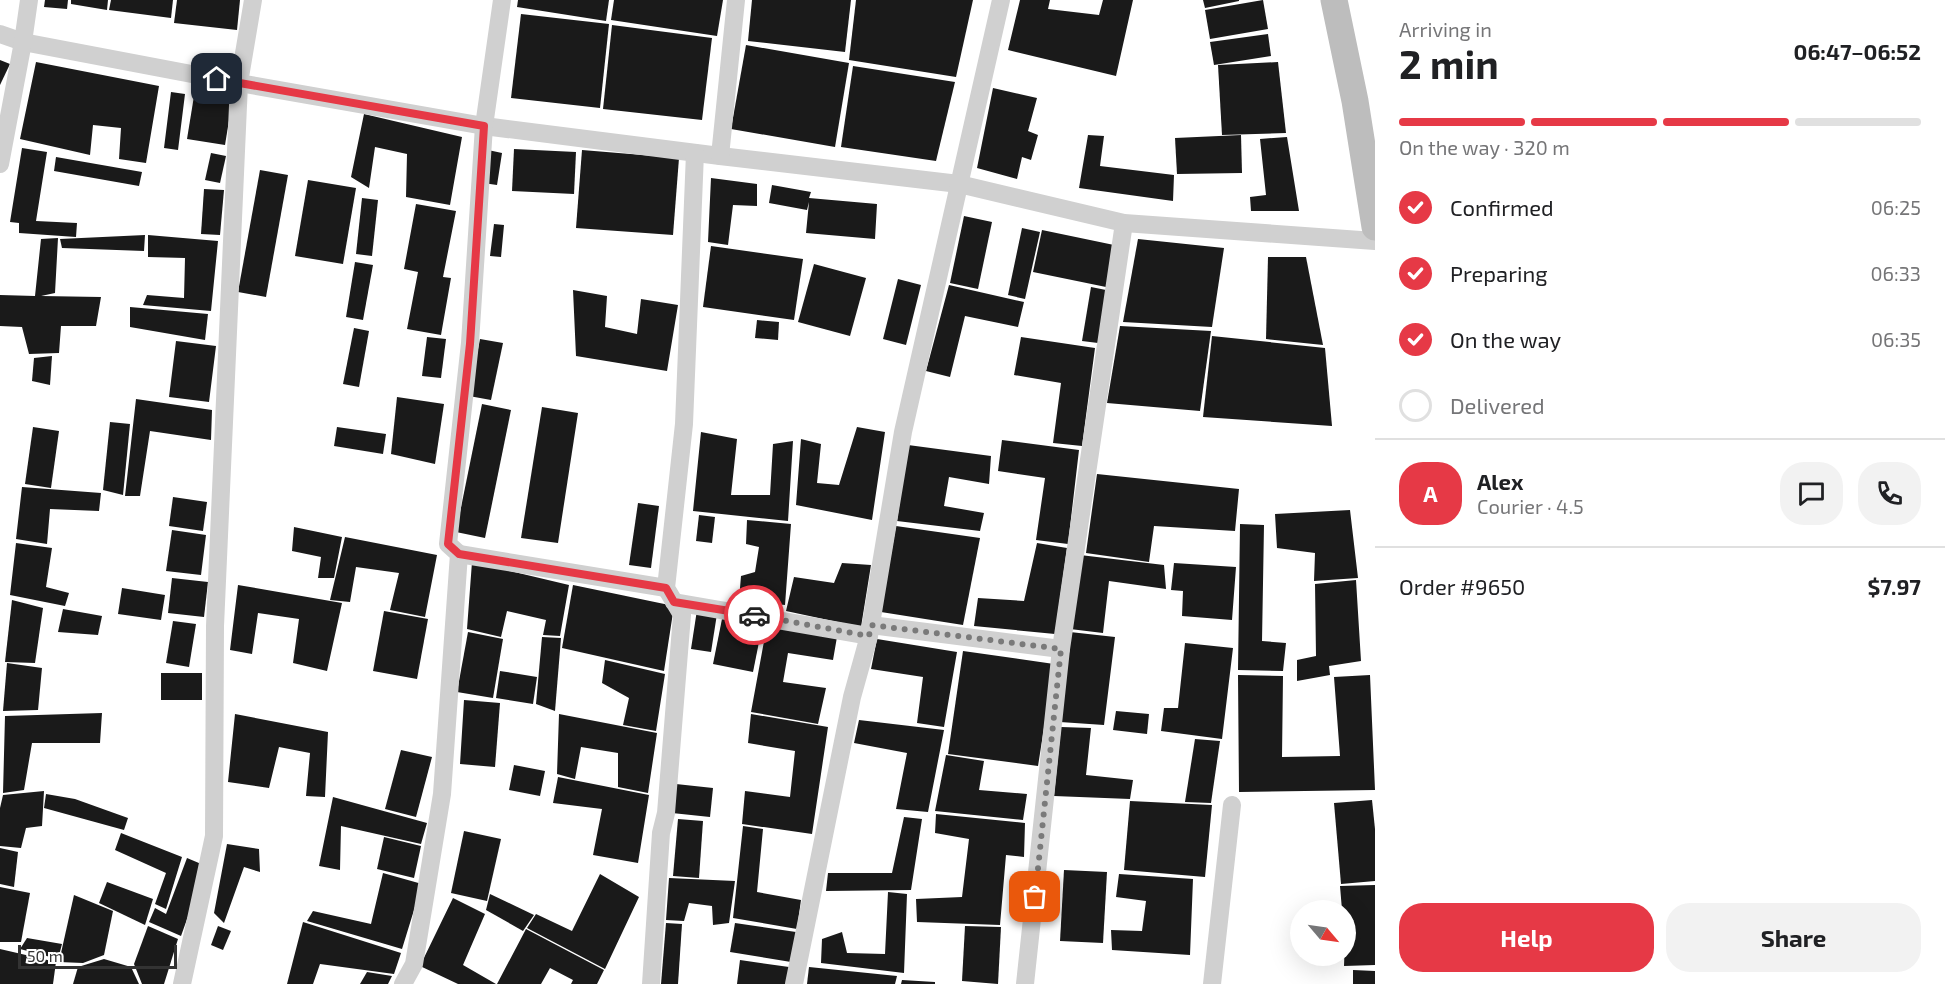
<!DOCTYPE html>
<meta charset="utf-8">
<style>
body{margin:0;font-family:"Exo 2",sans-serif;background:#f2f2f2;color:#202124;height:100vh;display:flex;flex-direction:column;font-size:22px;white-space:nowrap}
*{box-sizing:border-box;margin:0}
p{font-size:20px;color:#757577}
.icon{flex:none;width:33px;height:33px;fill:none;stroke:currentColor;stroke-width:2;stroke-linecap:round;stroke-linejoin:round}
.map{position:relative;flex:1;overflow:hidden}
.details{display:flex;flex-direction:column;background:#fff;width:570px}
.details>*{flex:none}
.needle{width:39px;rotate:119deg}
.buttons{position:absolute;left:1290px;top:900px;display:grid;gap:12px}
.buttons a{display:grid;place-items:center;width:66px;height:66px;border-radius:50%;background:#fff;box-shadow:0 6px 24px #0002;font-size:30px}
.scale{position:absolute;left:18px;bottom:15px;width:159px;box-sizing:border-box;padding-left:6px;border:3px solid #333;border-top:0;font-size:16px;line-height:21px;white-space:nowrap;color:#333;-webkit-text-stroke:4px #fff;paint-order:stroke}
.pin{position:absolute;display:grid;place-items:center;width:51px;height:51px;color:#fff;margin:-26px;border-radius:12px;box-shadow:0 3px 9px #0006}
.courier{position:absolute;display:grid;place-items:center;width:60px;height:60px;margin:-30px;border:4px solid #e63946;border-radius:50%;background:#fff;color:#222;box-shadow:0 2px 8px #0007}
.summary em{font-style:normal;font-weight:700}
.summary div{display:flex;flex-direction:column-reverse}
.summary{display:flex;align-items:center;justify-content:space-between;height:102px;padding:0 24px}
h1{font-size:39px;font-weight:700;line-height:45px}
.bar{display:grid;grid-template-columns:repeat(4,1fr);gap:9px 6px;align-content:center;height:72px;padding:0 24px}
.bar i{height:8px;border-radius:4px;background:#e0e0e0}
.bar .on{background:#e63946}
.bar p{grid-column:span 4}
.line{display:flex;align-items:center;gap:15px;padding:0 24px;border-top:2px solid #e0e0e0}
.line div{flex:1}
.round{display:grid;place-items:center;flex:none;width:63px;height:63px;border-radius:24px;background:#f2f2f2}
ol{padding:0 24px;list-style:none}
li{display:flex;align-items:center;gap:18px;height:66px}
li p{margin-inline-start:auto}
li .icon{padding:6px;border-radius:50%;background:#e63946;color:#fff;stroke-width:4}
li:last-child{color:#757577}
li i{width:33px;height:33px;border:3px solid #e0e0e0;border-radius:50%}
.cta{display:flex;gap:12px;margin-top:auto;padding:12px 24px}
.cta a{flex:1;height:69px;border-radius:24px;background:#e63946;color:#fff;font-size:24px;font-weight:700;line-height:69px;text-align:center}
.cta a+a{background:#f2f2f2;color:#202124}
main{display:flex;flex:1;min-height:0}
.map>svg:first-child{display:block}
.building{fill:#1a1a1a}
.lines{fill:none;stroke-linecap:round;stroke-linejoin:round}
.street{stroke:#d0d0d0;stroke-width:18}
.secondary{stroke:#bdbdbd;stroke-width:27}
.done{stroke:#7a7a7a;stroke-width:6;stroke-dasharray:0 10.8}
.route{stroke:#e63946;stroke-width:8}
</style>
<main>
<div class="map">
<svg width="1375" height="984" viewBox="0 0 1375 984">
<rect width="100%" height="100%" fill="#fff"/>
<g class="building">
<polygon points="45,0 68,0 67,9 44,7"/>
<polygon points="71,0 108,0 107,10 71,4"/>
<polygon points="111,0 173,0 171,18 109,10"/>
<polygon points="177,0 240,0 237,30 174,23"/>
<polygon points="518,0 609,0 606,21 517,7"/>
<polygon points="614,0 723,0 717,36 611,20"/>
<polygon points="752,0 851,0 845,52 748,41"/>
<polygon points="856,0 973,0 956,77 849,60"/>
<polygon points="1020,0 1050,0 1048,9 1099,15 1103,0 1133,0 1116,76 1008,50"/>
<polygon points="1203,0 1239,0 1239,1 1205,8"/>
<polygon points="1263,0 1268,29 1210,39 1205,10"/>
<polygon points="521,14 609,24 600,108 511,98"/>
<polygon points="612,25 712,38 702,120 603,109"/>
<polygon points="1268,34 1271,56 1214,65 1210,42"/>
<polygon points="746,45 849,63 835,147 731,129"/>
<polygon points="0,60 10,64 0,85"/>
<polygon points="36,62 159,86 146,163 119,159 121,128 93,125 90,155 20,139"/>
<polygon points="1278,62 1286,133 1222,135 1218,65"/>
<polygon points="853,66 955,82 936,161 841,147"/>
<polygon points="993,88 1037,98 1028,131 1038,135 1031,160 1022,157 1017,179 977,168"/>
<polygon points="171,92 185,94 178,150 164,148"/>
<polygon points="194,96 232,102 225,145 187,139"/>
<polygon points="364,114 462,137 450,205 406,197 407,154 375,147 369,188 351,177"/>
<polygon points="1088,135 1104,136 1100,166 1174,175 1173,201 1079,188"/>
<polygon points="1241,135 1242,173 1177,174 1175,138"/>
<polygon points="1287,137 1299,211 1251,211 1250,197 1266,195 1260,139"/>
<polygon points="22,148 47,152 36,221 77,223 76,237 19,233 19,223 10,222"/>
<polygon points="514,149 576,152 574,194 512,191"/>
<polygon points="488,150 502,153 497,185 483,183"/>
<polygon points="582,150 679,158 673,235 576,228"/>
<polygon points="211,153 226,156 220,183 205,180"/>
<polygon points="56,157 142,172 139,186 54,171"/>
<polygon points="260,170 288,175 266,297 238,292"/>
<polygon points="711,178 757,184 757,206 733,205 728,245 708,242"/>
<polygon points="308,180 356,188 343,264 295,256"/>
<polygon points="772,185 811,192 809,198 877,204 875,239 806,233 809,202 807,210 769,203"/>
<polygon points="204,189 224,190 220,235 201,234"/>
<polygon points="362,198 378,200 372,256 356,254"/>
<polygon points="416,204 456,211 443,277 451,278 441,335 407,329 418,272 404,269"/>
<polygon points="964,216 992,222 978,289 950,283"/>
<polygon points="494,224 504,225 501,257 490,256"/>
<polygon points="1022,228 1040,232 1025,299 1008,295"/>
<polygon points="1042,230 1114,245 1106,287 1033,272"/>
<polygon points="145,235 144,251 62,248 60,239"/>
<polygon points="148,235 218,241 211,311 143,305 147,295 184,298 185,258 148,257"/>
<polygon points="58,238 55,293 41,296 101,297 96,326 61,326 59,353 29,354 22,327 0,326 0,295 35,296 41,239"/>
<polygon points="1138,239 1224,248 1212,327 1123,322"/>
<polygon points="711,246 803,259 794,320 703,307"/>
<polygon points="1268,257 1306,257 1323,345 1266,339"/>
<polygon points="355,262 373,265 363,320 346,317"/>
<polygon points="814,264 866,278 850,336 798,322"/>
<polygon points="898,279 921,285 906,345 883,339"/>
<polygon points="949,285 1024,302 1018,327 965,316 950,377 926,371"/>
<polygon points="1091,287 1106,290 1098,343 1082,341"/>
<polygon points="573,290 607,296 605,327 637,334 641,299 678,305 667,371 576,356"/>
<polygon points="130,307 208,314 205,340 130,327"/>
<polygon points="757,320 779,322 778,340 755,338"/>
<polygon points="1120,326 1211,331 1200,411 1107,403"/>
<polygon points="354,328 369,331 359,387 343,384"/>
<polygon points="1212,336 1325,348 1332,426 1203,417"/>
<polygon points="427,337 446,339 441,378 422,376"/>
<polygon points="1021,337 1095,348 1082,446 1053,443 1061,383 1014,375"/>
<polygon points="480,339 503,343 491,400 469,396"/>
<polygon points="176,341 216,346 209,402 169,397"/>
<polygon points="52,356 50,385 32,381 34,358"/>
<polygon points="397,397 444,404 435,464 391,454"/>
<polygon points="136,399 212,410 211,440 150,431 140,496 125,496"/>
<polygon points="482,404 511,410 485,538 456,532"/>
<polygon points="542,407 578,413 558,543 521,538"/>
<polygon points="110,422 130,424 123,495 103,490"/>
<polygon points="33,427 59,431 51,488 25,484"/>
<polygon points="337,427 386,434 383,454 334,446"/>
<polygon points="857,427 885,432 872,520 796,505 801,439 821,444 817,483 839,485"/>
<polygon points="701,432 737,439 731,495 770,495 773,444 793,441 788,521 693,511"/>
<polygon points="1002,440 1079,450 1068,544 1036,540 1045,478 998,471"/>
<polygon points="908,445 991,456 989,484 949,477 944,506 984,513 980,531 897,521"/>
<polygon points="1097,474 1239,489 1235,531 1154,526 1149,562 1086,553"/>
<polygon points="22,487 101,493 99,511 50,509 47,544 16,539"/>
<polygon points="173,497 207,502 203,531 169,526"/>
<polygon points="638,503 659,506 651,568 629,565"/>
<polygon points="1350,510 1358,578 1314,581 1315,553 1277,548 1275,514"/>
<polygon points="699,515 715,517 712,543 696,541"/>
<polygon points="747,520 791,524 785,605 739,600 741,576 755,572 759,547 746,544"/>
<polygon points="1240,524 1264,525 1262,641 1286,643 1283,671 1238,670"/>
<polygon points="896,526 980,538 963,625 881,612"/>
<polygon points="294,527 342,537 334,578 318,578 321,557 292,551"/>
<polygon points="172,530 206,535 201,575 166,571"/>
<polygon points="345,537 437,555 425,617 390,610 399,573 356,567 350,602 330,600"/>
<polygon points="16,543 52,548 46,587 69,593 65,606 10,595"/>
<polygon points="1037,543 1067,548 1055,634 974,626 978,598 1024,601"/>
<polygon points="1080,555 1164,565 1166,589 1109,581 1103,633 1070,629"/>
<polygon points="472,562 569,585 560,636 543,635 546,620 507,611 501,637 467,629"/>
<polygon points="842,563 871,565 861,627 786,611 794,577 834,583"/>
<polygon points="1174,563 1236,567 1232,620 1182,616 1183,591 1171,590"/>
<polygon points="172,578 208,582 204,617 168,613"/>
<polygon points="1356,580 1361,661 1329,666 1330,675 1297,681 1297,660 1316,656 1315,584"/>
<polygon points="238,585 342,603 327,671 293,663 299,619 258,613 252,654 230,650"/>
<polygon points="573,585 674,606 664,671 562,648"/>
<polygon points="122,588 165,595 161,620 118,614"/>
<polygon points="12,600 43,608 35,663 5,662"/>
<polygon points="63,609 102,616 98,635 58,632"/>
<polygon points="697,610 717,614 711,652 691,649"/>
<polygon points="384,611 428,619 417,679 373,671"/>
<polygon points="723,614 763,622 753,672 713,664"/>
<polygon points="173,621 196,624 189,667 166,663"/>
<polygon points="767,625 837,637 833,660 788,653 783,682 826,688 818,724 751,712"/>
<polygon points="468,632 503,639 493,698 457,692"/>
<polygon points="1070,632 1115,637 1104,725 1060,722"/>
<polygon points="542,637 561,638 555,711 536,704"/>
<polygon points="877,639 957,652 944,727 917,723 923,677 871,669"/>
<polygon points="1185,643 1233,648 1222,739 1161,731 1164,708 1178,708"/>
<polygon points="963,651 1054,664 1038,766 948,754"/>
<polygon points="605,660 665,674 656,731 623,725 629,698 602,683"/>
<polygon points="7,663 42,668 38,710 3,711"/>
<polygon points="500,671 537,677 533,704 496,698"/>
<rect x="161" y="673" width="41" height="27"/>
<polygon points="1238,675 1283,676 1282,757 1340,756 1334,677 1370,675 1375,790 1239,792"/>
<polygon points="464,700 500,703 495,767 460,764"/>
<polygon points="1116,711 1149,714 1147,734 1113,730"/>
<polygon points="102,713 100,743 32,743 24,790 3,793 5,716"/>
<polygon points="235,714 328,732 325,797 306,796 310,753 279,747 269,788 228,782"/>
<polygon points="559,714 657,733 648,793 618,787 618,753 581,747 575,779 557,774"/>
<polygon points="751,714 828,727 812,834 742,824 745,791 790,797 795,751 748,743"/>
<polygon points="859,720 944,730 928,812 896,809 907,753 854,743"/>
<polygon points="1061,727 1091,728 1086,775 1133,780 1130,799 1054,796"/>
<polygon points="1195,739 1220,741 1211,803 1185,802"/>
<polygon points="401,750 432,757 416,817 385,809"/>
<polygon points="946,755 984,761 979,790 1027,794 1023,820 935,811"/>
<polygon points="514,765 545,771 540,796 509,790"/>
<polygon points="558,777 649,795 638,863 593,855 602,809 553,803"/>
<polygon points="676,784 713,788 710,817 672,813"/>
<polygon points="44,791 42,826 26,828 21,848 0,846 0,808 3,795"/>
<polygon points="46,794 75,799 128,818 124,830 44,808"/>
<polygon points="333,797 427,823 421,844 341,826 340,870 319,866"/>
<polygon points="1372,800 1375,829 1375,881 1341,884 1334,803"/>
<polygon points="1130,801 1212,805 1205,877 1124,870"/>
<polygon points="936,814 1025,823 1024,857 1006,855 1000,925 917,922 916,899 962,897 969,839 935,833"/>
<polygon points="904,817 922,819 911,890 826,891 828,873 892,873"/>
<polygon points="678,819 703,821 699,878 673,876"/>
<polygon points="743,826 763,829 757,892 801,900 797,929 733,918"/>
<polygon points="464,831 501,839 487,901 451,893"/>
<polygon points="121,833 182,857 166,909 155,904 166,873 115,850"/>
<polygon points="384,837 421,846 414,878 377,869"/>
<polygon points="227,844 259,849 260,872 244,867 224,923 214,913"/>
<polygon points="0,848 18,852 14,887 0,884"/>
<polygon points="187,858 206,866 181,936 149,922 155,908 166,914"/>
<polygon points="1064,870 1107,872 1103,943 1060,941"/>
<polygon points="383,873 422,884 402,949 307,921 313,911 371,924"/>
<polygon points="600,874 639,897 605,969 527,928 536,914 572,931"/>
<polygon points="1119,874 1193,879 1190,955 1112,950 1111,930 1142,931 1146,901 1116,897"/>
<polygon points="669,878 735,881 729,923 713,925 712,906 689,903 684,921 666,920"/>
<polygon points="107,882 153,899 145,925 99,903"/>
<polygon points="1375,885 1375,965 1344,966 1346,910 1342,910 1340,886"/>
<polygon points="0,887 30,893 21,942 0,942"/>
<polygon points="888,892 907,894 904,973 821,963 822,939 842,932 847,953 885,954"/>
<polygon points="490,894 534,915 523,931 486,910"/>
<polygon points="74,895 113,911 104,955 83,963 59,962"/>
<polygon points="453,898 485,914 463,965 496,984 458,984 420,966"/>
<polygon points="303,922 401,953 394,974 320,964 313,984 287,984"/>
<polygon points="666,923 682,924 678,984 661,984"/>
<polygon points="735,923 796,932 791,962 730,952"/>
<polygon points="148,926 178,939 164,984 142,984 134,964"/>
<polygon points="218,926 231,931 223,950 211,945"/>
<polygon points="965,926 1001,927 998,984 962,981"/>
<polygon points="526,929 604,970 597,984 571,984 573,980 550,968 541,984 497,984"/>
<polygon points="27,938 62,944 58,959 20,949"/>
<polygon points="0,949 56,962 53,984 0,984"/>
<polygon points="104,959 131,967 139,984 73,984 78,967"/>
<polygon points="740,960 789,967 787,984 737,984"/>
<polygon points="809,967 897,976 895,984 807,984"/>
<polygon points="1353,970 1375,971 1375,984 1353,984"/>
<polygon points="367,972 392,976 388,984 360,984"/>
<polygon points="902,980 935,982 935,984 901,984"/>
</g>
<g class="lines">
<g class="street">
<polyline points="0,34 23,42 239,83 484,126 720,156 959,184 1124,223 1375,241"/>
<polyline points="720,156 736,0"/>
<polyline points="0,164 23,42 29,0"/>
<polyline points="459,554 666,588"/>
<polyline points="674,602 869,636"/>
<polyline points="871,625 1061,649"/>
<polyline points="182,984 214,836 215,626 239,83 253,0"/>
<polyline points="403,984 414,964 442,794 459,554 448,544 470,343 484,126 502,0"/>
<polyline points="651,984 661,833 666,813 682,615 666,588 684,424 695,153"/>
<polyline points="794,984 852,697 869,636 903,432 1001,0"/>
<polyline points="1025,984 1061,649 1124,223"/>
<polyline points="1212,984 1232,805"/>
</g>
<polyline class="secondary" points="1334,0 1355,101 1375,227"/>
</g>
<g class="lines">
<polyline class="done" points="754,615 869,636 871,625 1061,649 1035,897"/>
<polyline class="route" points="217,79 484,126 470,344 448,544 459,554 666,588 674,602 754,615"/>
</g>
</svg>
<div class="buttons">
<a><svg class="needle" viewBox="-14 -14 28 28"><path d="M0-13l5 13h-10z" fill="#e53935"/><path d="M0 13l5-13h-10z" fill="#757577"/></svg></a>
</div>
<div class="scale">50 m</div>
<div class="pin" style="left:1035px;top:897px;background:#ea580c"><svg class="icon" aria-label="bag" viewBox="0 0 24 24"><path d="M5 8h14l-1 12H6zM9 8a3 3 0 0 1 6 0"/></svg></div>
<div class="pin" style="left:217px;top:79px;background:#1f2937"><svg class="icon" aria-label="home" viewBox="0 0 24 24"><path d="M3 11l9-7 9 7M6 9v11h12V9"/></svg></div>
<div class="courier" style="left:754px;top:615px"><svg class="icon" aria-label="car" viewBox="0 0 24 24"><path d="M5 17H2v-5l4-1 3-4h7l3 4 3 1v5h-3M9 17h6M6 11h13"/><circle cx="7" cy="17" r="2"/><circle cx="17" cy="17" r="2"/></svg></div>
</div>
<section class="details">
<div class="summary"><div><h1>2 min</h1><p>Arriving in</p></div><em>06:47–06:52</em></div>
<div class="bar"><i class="on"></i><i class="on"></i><i class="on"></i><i></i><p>On the way · 320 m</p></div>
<ol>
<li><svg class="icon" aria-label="check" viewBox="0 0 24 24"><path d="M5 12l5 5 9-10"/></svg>Confirmed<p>06:25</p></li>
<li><svg class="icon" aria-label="check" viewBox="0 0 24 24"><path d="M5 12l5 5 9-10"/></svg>Preparing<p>06:33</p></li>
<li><svg class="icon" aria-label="check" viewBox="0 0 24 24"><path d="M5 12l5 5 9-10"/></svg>On the way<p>06:35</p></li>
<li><i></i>Delivered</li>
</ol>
<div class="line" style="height:108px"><b class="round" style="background:#e63946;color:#fff">A</b><div><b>Alex</b><p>Courier · 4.5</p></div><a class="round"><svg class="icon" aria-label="chat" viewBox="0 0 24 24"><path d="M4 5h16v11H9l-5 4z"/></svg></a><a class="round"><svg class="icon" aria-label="phone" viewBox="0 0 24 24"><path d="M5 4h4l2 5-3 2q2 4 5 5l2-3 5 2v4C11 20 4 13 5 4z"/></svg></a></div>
<div class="line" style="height:78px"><div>Order #9650</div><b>$7.97</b></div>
<div class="cta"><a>Help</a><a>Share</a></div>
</section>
</main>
